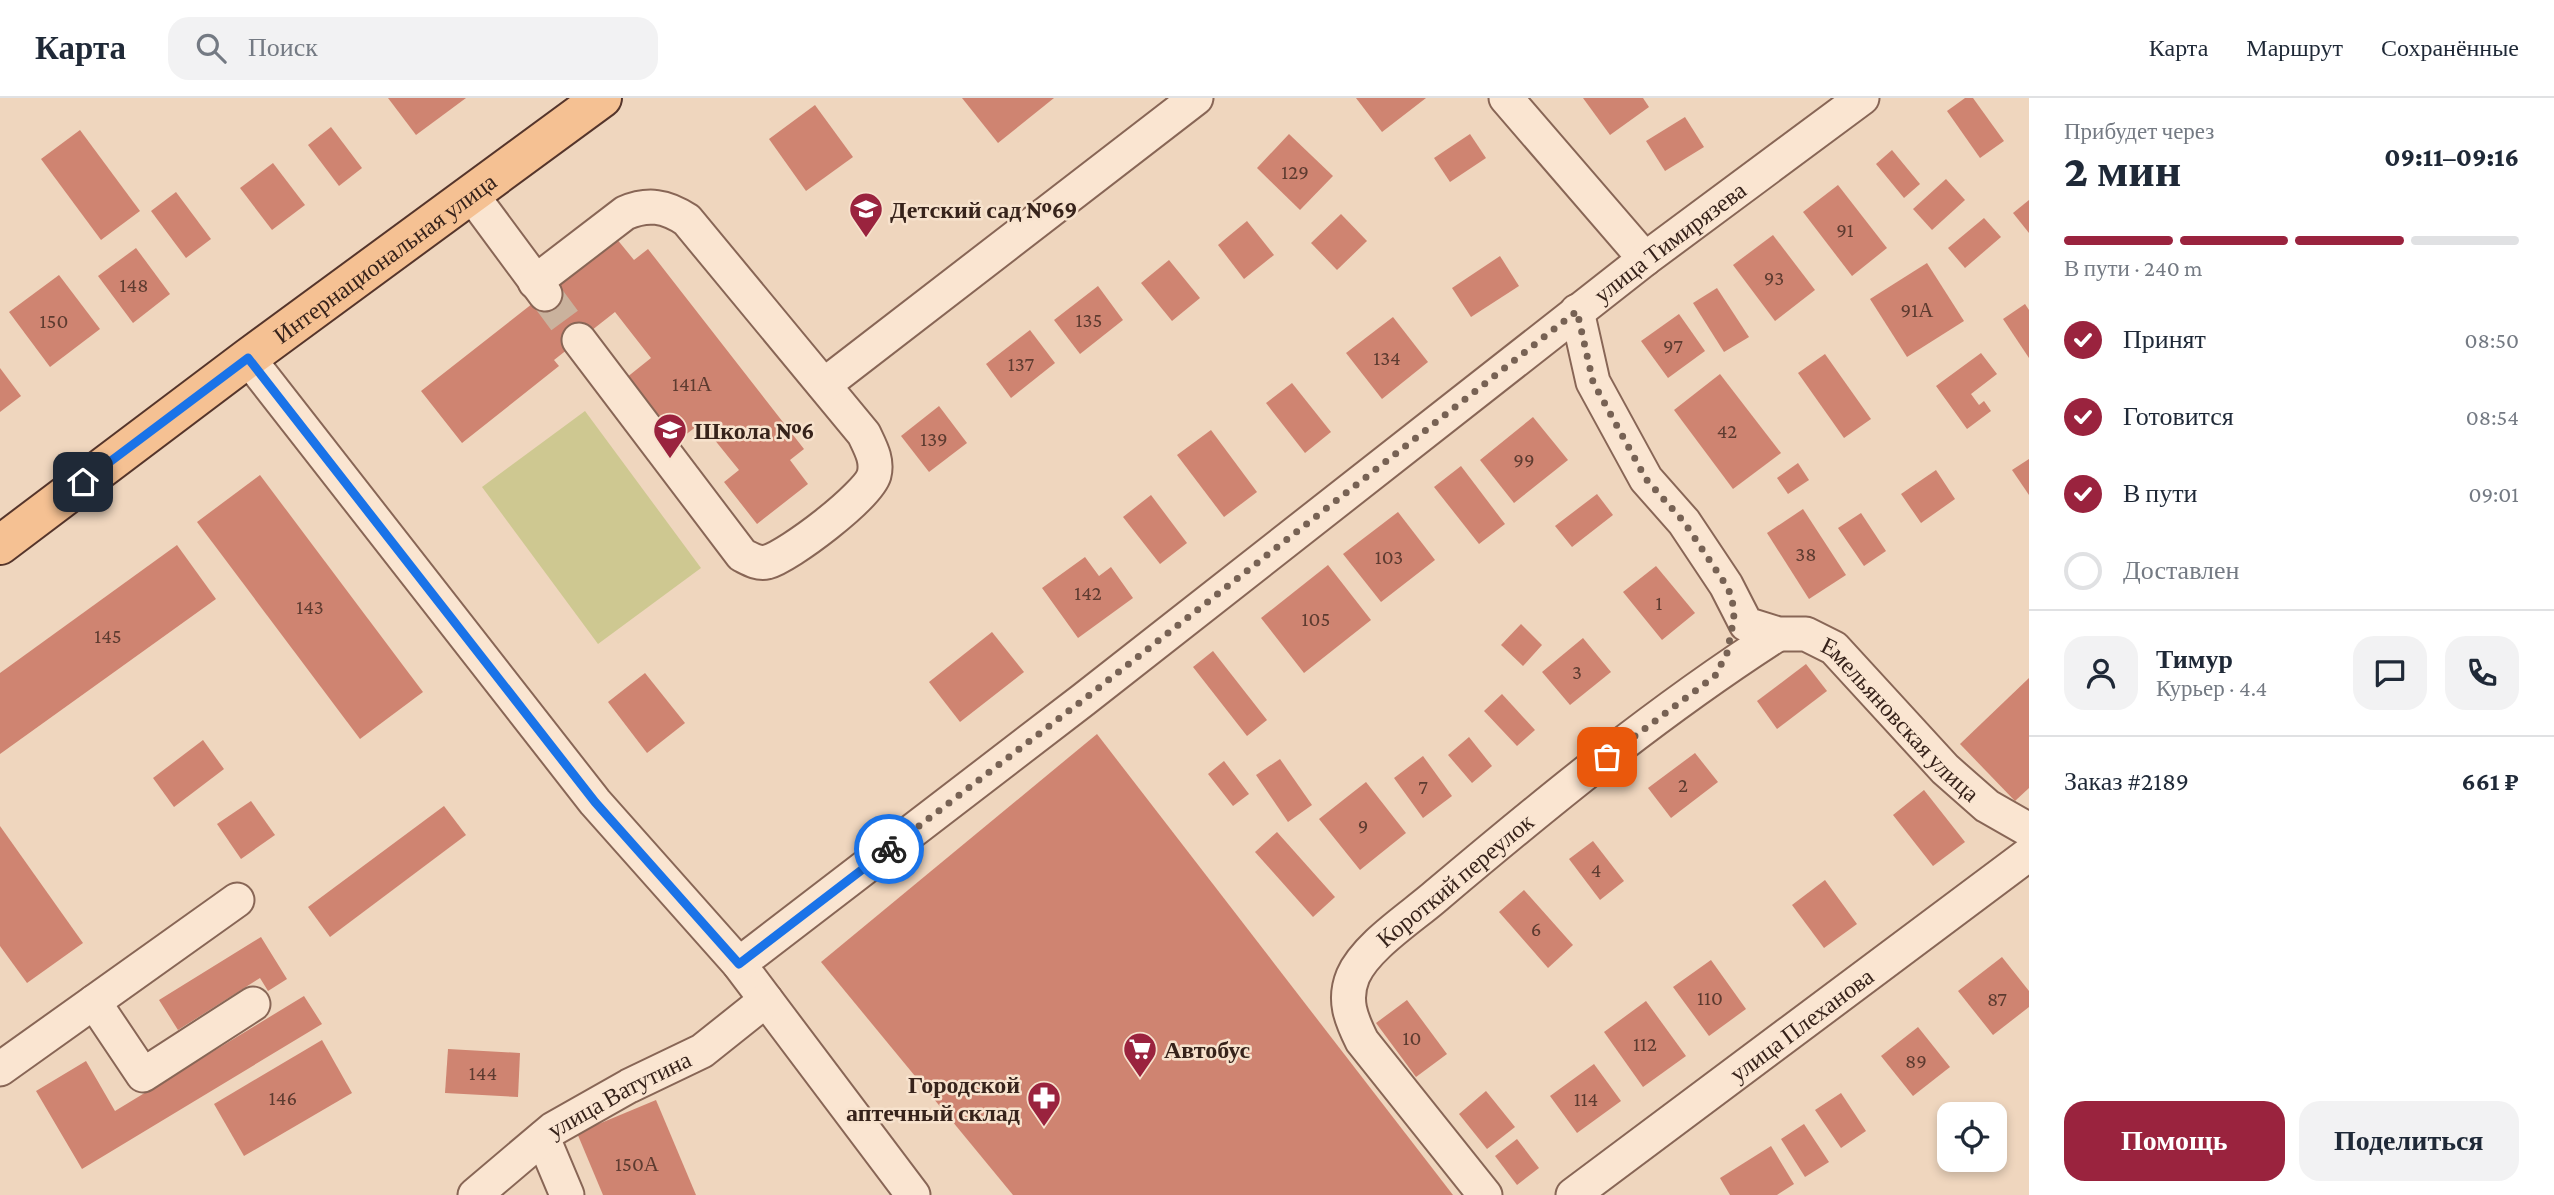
<!DOCTYPE html>
<html lang="ru">
<meta charset="utf-8">
<style>
body{margin:0;font-family:"Crimson Pro",serif;background:#f2f2f3;color:#1f2937;height:100vh;display:flex;flex-direction:column;font-size:26px;white-space:nowrap}
*{box-sizing:border-box;margin:0}
p{font-size:23px;color:#747a83}
.icon{flex:none;width:38px;height:38px;fill:none;stroke:currentColor;stroke-width:2;stroke-linecap:round;stroke-linejoin:round}
.map{position:relative;flex:1;overflow:hidden}
.details{display:flex;flex-direction:column;background:#fff;width:525px}
.details>*{flex:none}
.fabs{position:absolute;left:1937px;top:1004px;display:grid;gap:14px}
.fabs a{display:grid;place-items:center;width:70px;height:70px;border-radius:14px;background:#fff;box-shadow:0 4px 10px #0003;font-size:35px}
.pin{position:absolute;display:grid;place-items:center;width:60px;height:60px;color:#fff;margin:-30px;border-radius:14px;box-shadow:0 4px 10px #0006}
.courier{position:absolute;display:grid;place-items:center;width:70px;height:70px;margin:-35px;border:5px solid #1a73e8;border-radius:50%;background:#fff;color:#222;box-shadow:0 2px 9px #0007}
.head em{font-style:normal;font-weight:800}
.head div{display:flex;flex-direction:column-reverse}
.head{display:flex;align-items:center;justify-content:space-between;height:119px;padding:0 35px}
h1{font-size:46px;font-weight:800;line-height:52px}
.bar{display:grid;grid-template-columns:repeat(4,1fr);gap:10px 7px;align-content:center;height:84px;padding:0 35px}
.bar i{height:9px;border-radius:5px;background:#e0e1e3}
.bar .on{background:#9a233e}
.bar p{grid-column:span 4}
.line{display:flex;align-items:center;gap:18px;padding:0 35px;border-top:2px solid #e0e1e3}
.line div{flex:1}
.round{display:grid;place-items:center;flex:none;width:74px;height:74px;border-radius:21px;background:#f2f2f3}
ol{padding:0 35px;list-style:none}
li{display:flex;align-items:center;gap:21px;height:77px}
li p{margin-inline-start:auto}
li .icon{padding:7px;border-radius:50%;background:#9a233e;color:#fff;stroke-width:4}
li:last-child{color:#747a83}
li i{width:38px;height:38px;border:4px solid #e0e1e3;border-radius:50%}
.button{display:flex;gap:14px;margin-top:auto;padding:14px 35px}
.button a{flex:1;height:80px;border-radius:21px;background:#9a233e;color:#fff;font-size:28px;font-weight:800;line-height:80px;text-align:center}
.button a+a{background:#f2f2f3;color:#1f2937}
header{display:flex;align-items:center;gap:42px;box-sizing:border-box;height:98px;padding:0 35px;background:#fff;border-bottom:2px solid #e0e1e3}
header strong{font-size:33px}
nav{display:flex;gap:38px;margin-inline-start:auto;font-size:24px}
.search{width:490px;height:63px;background:#f2f2f3;display:flex;align-items:center;gap:18px;box-sizing:border-box;padding:0 24px;border-radius:21px;color:#747a83;font-size:26px}
main{display:flex;flex:1;min-height:0}
.map>svg:first-child{display:block}
.green{fill:#cec891}
.building{fill:#cf8471}
.lines{fill:none;stroke-linecap:round;stroke-linejoin:round}
.minor-tunnel{stroke:#cab29d;stroke-width:33;stroke-dasharray:33 17;stroke-linecap:butt}
.minor-casing{stroke:#886656;stroke-width:37}
.major-casing{stroke:#55352b;stroke-width:42}
.minor{stroke:#fae5d1;stroke-width:33}
.major{stroke:#f5c193;stroke-width:38}
.done{stroke:#776254;stroke-width:7;stroke-dasharray:0 12.6}
.route{stroke:#1a73e8;stroke-width:9}
.labels{text-anchor:middle;dominant-baseline:central;stroke-width:5;stroke-linejoin:round;paint-order:stroke}
.number-label{font-size:21px;fill:#5d3b30}
.poi-label{font-size:24px;font-weight:bold;fill:#37231b;stroke:#f7e2cd;text-anchor:start}
.street-label{font-size:24px;fill:#37231b;stroke:#f7e2cd}
</style>
<header>
<strong>Карта</strong>
<div class="search"><svg class="icon" aria-label="search" viewBox="0 0 24 24"><circle cx="10" cy="10" r="6"/><path d="M15 15l6 6"/></svg>Поиск</div>
<nav><a>Карта</a><a>Маршрут</a><a>Сохранённые</a></nav>
</header>
<main>
<div class="map">
<svg width="2029" height="1097" viewBox="0 0 2029 1097">
<rect width="100%" height="100%" fill="#efd6be"/>
<polygon class="green" points="585,313 701,470 598,546 482,389"/>
<g class="building">
<polygon points="388,0 466,0 416,37"/>
<polygon points="962,0 1054,0 998,45"/>
<polygon points="1356,0 1426,0 1382,34"/>
<polygon points="1583,0 1643,0 1649,9 1610,37"/>
<polygon points="1965,0 1973,0 2004,43 1980,60 1947,13"/>
<polygon points="815,7 853,59 806,93 769,41"/>
<polygon points="1685,19 1704,49 1665,73 1646,43"/>
<polygon points="331,29 362,70 339,88 308,47"/>
<polygon points="80,32 140,113 101,142 41,61"/>
<polygon points="1289,36 1333,78 1300,112 1257,70"/>
<polygon points="1470,36 1486,60 1450,84 1434,60"/>
<polygon points="1892,52 1920,86 1904,100 1876,66"/>
<polygon points="273,65 305,107 272,132 240,90"/>
<polygon points="1946,81 1965,102 1932,132 1913,111"/>
<polygon points="1838,87 1887,150 1852,178 1803,114"/>
<polygon points="176,94 211,141 186,160 151,113"/>
<polygon points="2029,102 2029,135 2013,115"/>
<polygon points="1341,116 1367,143 1337,172 1311,145"/>
<polygon points="1984,120 2001,139 1965,170 1948,150"/>
<polygon points="1247,123 1274,157 1244,181 1218,147"/>
<polygon points="1773,137 1815,192 1775,223 1733,167"/>
<polygon points="616,140 634,162 648,151 804,351 790,362 808,386 757,426 724,384 739,372 701,325 676,344 626,280 651,260 615,214 554,262 559,268 462,345 421,293"/>
<polygon points="136,150 170,196 133,225 98,178"/>
<polygon points="1500,158 1519,188 1471,219 1452,190"/>
<polygon points="1169,162 1200,200 1172,223 1141,185"/>
<polygon points="1927,165 1964,223 1907,259 1870,201"/>
<polygon points="59,177 100,231 50,269 9,214"/>
<polygon points="1098,188 1123,222 1080,256 1054,222"/>
<polygon points="1717,190 1749,239 1724,254 1693,205"/>
<polygon points="2025,206 2029,212 2029,260 2003,221"/>
<polygon points="1679,216 1705,253 1668,280 1641,243"/>
<polygon points="1393,219 1428,264 1382,301 1346,255"/>
<polygon points="1030,232 1055,265 1011,300 986,266"/>
<polygon points="1981,255 1997,276 1971,296 1979,307 1984,303 1991,313 1967,331 1936,288"/>
<polygon points="1825,256 1871,321 1844,340 1798,275"/>
<polygon points="0,270 21,298 0,314"/>
<polygon points="1720,276 1781,355 1733,391 1674,312"/>
<polygon points="1292,285 1331,334 1305,355 1266,305"/>
<polygon points="939,308 967,345 929,374 901,338"/>
<polygon points="1533,319 1568,362 1514,405 1480,362"/>
<polygon points="1211,332 1257,394 1224,419 1177,357"/>
<polygon points="2029,361 2029,397 2012,372"/>
<polygon points="1798,365 1809,382 1788,396 1777,380"/>
<polygon points="1461,368 1505,426 1479,446 1434,389"/>
<polygon points="1936,372 1955,401 1921,425 1901,396"/>
<polygon points="260,377 423,594 360,641 197,424"/>
<polygon points="1597,396 1613,417 1572,449 1555,428"/>
<polygon points="1151,397 1187,445 1160,466 1123,419"/>
<polygon points="1803,411 1846,477 1809,501 1767,435"/>
<polygon points="1398,414 1435,462 1381,504 1343,456"/>
<polygon points="1861,415 1886,453 1864,468 1838,430"/>
<polygon points="177,447 216,501 0,656 0,575"/>
<polygon points="1085,459 1099,478 1111,469 1133,500 1078,540 1042,490"/>
<polygon points="1328,467 1371,522 1304,575 1261,520"/>
<polygon points="1656,468 1695,515 1662,542 1623,494"/>
<polygon points="1521,526 1542,547 1523,568 1501,547"/>
<polygon points="992,534 1024,574 960,624 929,584"/>
<polygon points="1583,540 1611,574 1570,607 1542,574"/>
<polygon points="1213,553 1267,622 1247,638 1193,569"/>
<polygon points="1806,566 1827,593 1777,631 1757,603"/>
<polygon points="645,575 685,625 647,655 608,604"/>
<polygon points="2029,580 2029,690 2015,703 1960,646"/>
<polygon points="1502,596 1535,632 1517,648 1484,613"/>
<polygon points="1097,636 1453,1097 1013,1097 821,864"/>
<polygon points="1469,639 1492,668 1472,685 1448,657"/>
<polygon points="203,642 224,671 174,709 153,680"/>
<polygon points="1695,655 1718,684 1671,720 1648,690"/>
<polygon points="1423,658 1452,698 1423,720 1394,680"/>
<polygon points="1280,661 1312,707 1288,724 1256,677"/>
<polygon points="1224,663 1249,696 1233,708 1208,676"/>
<polygon points="1366,684 1406,735 1360,772 1319,721"/>
<polygon points="1924,692 1965,744 1933,768 1893,717"/>
<polygon points="251,703 275,737 241,761 217,726"/>
<polygon points="444,708 466,737 330,839 308,809"/>
<polygon points="0,728 83,845 27,885 0,848"/>
<polygon points="1277,734 1335,799 1313,819 1255,754"/>
<polygon points="1593,743 1624,783 1600,802 1569,761"/>
<polygon points="1825,782 1857,826 1824,850 1792,807"/>
<polygon points="1524,792 1573,847 1548,870 1499,814"/>
<polygon points="261,839 287,881 268,893 260,880 178,932 159,902"/>
<polygon points="2002,859 2029,893 2029,909 1993,937 1958,893"/>
<polygon points="1711,862 1746,911 1709,938 1673,889"/>
<polygon points="304,898 322,926 82,1071 36,993 86,963 115,1013"/>
<polygon points="1407,902 1447,956 1416,979 1376,925"/>
<polygon points="1646,903 1686,958 1643,989 1604,934"/>
<polygon points="1918,929 1950,969 1913,998 1881,958"/>
<polygon points="322,942 352,995 244,1058 214,1006"/>
<polygon points="448,951 520,955 518,999 445,995"/>
<polygon points="1594,966 1621,1003 1577,1035 1550,998"/>
<polygon points="1486,993 1515,1029 1487,1051 1459,1016"/>
<polygon points="1841,995 1866,1033 1841,1050 1815,1012"/>
<polygon points="656,1002 696,1097 603,1097 577,1035"/>
<polygon points="1804,1026 1829,1064 1805,1079 1781,1041"/>
<polygon points="1517,1041 1539,1070 1517,1087 1495,1058"/>
<polygon points="1771,1048 1794,1086 1777,1097 1730,1097 1720,1080"/>
</g>
<g class="lines">
<polyline class="minor-tunnel" points="545,196 579,242"/>
<g class="minor-casing">
<g id="minor">
<polyline points="1506,0 1645,161"/>
<polyline points="471,96 545,196"/>
<path d="M535,184L625,115C648,105 666,108 687,122L864,336C870,349 878,362 874,377C868,398 789,458 767,464C758,466 750,461 742,457L579,242"/>
<path id="s1" d="M1577,213L1593,284L1646,381L1684,424L1726,487L1746,526L1778,536H1806L1834,550L1945,671L1987,708L2029,732"/>
<polyline points="248,260 595,704 739,866 913,1097"/>
<polyline points="824,287 1196,0"/>
<path id="s2" d="M739,866L1083,602L1645,161L1862,0"/>
<polyline points="94,904 143,977 253,906"/>
<polyline points="0,971 237,802"/>
<polyline points="543,1040 567,1097"/>
<path id="s3" d="M475,1097L553,1031L629,988L702,953L766,902"/>
<path id="s4" d="M1485,1097L1362,943C1351,921 1343,902 1353,878C1366,848 1412,819 1437,797C1546,705 1658,613 1778,536"/>
<path id="s5" d="M1573,1097L2029,756"/>
</g>
</g>
<g class="major-casing">
<g id="major">
<path id="s6" d="M0,447L248,260L602,0"/>
</g>
</g>
<use href="#minor" class="minor"/>
<use href="#major" class="major"/>
</g>
<g class="lines">
<polyline class="done" points="889,751 1083,602 1577,213 1593,284 1646,381 1684,424 1726,487 1732,499 1734,520 1727,555 1715,578 1607,659"/>
<polyline class="route" points="83,384 248,260 595,704 739,866 889,751"/>
</g>
<defs>
<g id="school-pin" transform="scale(1.75)"><path d="M0 17L-7.5 6A9.5 9.5 0 1 1 7.5 6Z" fill="#9a233e" stroke="#f7e2cd"/><path d="M0-5L7-2L0 1L-7-2ZM-4 1L0 2.5L4 1V4Q0 6-4 4Z" fill="#fff"/></g>
<g id="supermarket-pin" transform="scale(1.75)"><path d="M0 17L-7.5 6A9.5 9.5 0 1 1 7.5 6Z" fill="#9a233e" stroke="#f7e2cd"/><path d="M-6-5.5h2.5l.6 2H6L4.5 2H-2.5L-4.4-4H-6ZM-1.5 3.2a1.3 1.3 0 1 0 .1 0ZM3 3.2a1.3 1.3 0 1 0 .1 0Z" fill="#fff"/></g>
<g id="pharmacy-pin" transform="scale(1.75)"><path d="M0 17L-7.5 6A9.5 9.5 0 1 1 7.5 6Z" fill="#9a233e" stroke="#f7e2cd"/><path d="M-2-6h4v4h4v4h-4v4h-4v-4h-4v-4h4Z" fill="#fff"/></g>
</defs>
<g fill-rule="evenodd">
<use href="#school-pin" x="866" y="111"/>
<use href="#school-pin" x="670" y="332"/>
<use href="#supermarket-pin" x="1140" y="951"/>
<use href="#pharmacy-pin" x="1044" y="1000"/>
</g>
<g class="labels">
<g class="number-label">
<text x="1295" y="74">129</text>
<text x="1845" y="132">91</text>
<text x="1774" y="180">93</text>
<text x="134" y="187">148</text>
<text x="1917" y="212">91А</text>
<text x="1089" y="222">135</text>
<text x="54" y="223">150</text>
<text x="1673" y="248">97</text>
<text x="1387" y="260">134</text>
<text x="1021" y="266">137</text>
<text x="692" y="286">141А</text>
<text x="1727" y="333">42</text>
<text x="934" y="341">139</text>
<text x="1524" y="362">99</text>
<text x="1806" y="456">38</text>
<text x="1389" y="459">103</text>
<text x="1088" y="495">142</text>
<text x="1659" y="505">1</text>
<text x="310" y="509">143</text>
<text x="1316" y="521">105</text>
<text x="108" y="538">145</text>
<text x="1577" y="574">3</text>
<text x="1683" y="687">2</text>
<text x="1423" y="689">7</text>
<text x="1363" y="728">9</text>
<text x="1596" y="772">4</text>
<text x="1536" y="831">6</text>
<text x="1710" y="900">110</text>
<text x="1997" y="901">87</text>
<text x="1412" y="940">10</text>
<text x="1645" y="946">112</text>
<text x="1916" y="963">89</text>
<text x="483" y="975">144</text>
<text x="283" y="1000">146</text>
<text x="1586" y="1001">114</text>
<text x="637" y="1066">150А</text>
</g>
<g class="poi-label">
<text x="890" y="111">Детский сад №69</text>
<text x="694" y="332">Школа №6</text>
<text x="1164" y="951">Автобус</text>
<text x="1020" y="986" text-anchor="end">Городской<tspan x="1020" dy="28">аптечный склад</tspan></text>
</g>
<g class="street-label">
<text stroke="none"><textPath href="#s2" startOffset="1178">улица Тимирязева</textPath></text>
<text stroke="none"><textPath href="#s6" startOffset="480">Интернациональная улица</textPath></text>
<text stroke="none"><textPath href="#s1" startOffset="550">Емельяновская улица</textPath></text>
<text stroke="none"><textPath href="#s4" startOffset="406">Короткий переулок</textPath></text>
<text stroke="none"><textPath href="#s5" startOffset="285">улица Плеханова</textPath></text>
<text stroke="none"><textPath href="#s3" startOffset="177">улица Ватутина</textPath></text>
</g>
</g>
</svg>
<div class="fabs">
<a><svg class="icon" aria-label="locate" viewBox="0 0 24 24"><circle cx="12" cy="12" r="6"/><path d="M12 2v4M12 18v4M2 12h4M18 12h4"/></svg></a>
</div>
<div class="pin" style="left:1607px;top:659px;background:#ea580c"><svg class="icon" aria-label="bag" viewBox="0 0 24 24"><path d="M5 8h14l-1 12H6zM9 8a3 3 0 0 1 6 0"/></svg></div>
<div class="pin" style="left:83px;top:384px;background:#1f2937"><svg class="icon" aria-label="home" viewBox="0 0 24 24"><path d="M3 11l9-7 9 7M6 9v11h12V9"/></svg></div>
<div class="courier" style="left:889px;top:751px"><svg class="icon" aria-label="bike" viewBox="0 0 24 24"><circle cx="6" cy="16" r="4"/><circle cx="18" cy="16" r="4"/><path d="M6 16l4-8h5l3 8M10 8l3 8H6M13 5h3"/></svg></div>
</div>
<section class="details">
<div class="head"><div><h1>2 мин</h1><p>Прибудет через</p></div><em>09:11–09:16</em></div>
<div class="bar"><i class="on"></i><i class="on"></i><i class="on"></i><i></i><p>В пути · 240 m</p></div>
<ol>
<li><svg class="icon" aria-label="check" viewBox="0 0 24 24"><path d="M5 12l5 5 9-10"/></svg>Принят<p>08:50</p></li>
<li><svg class="icon" aria-label="check" viewBox="0 0 24 24"><path d="M5 12l5 5 9-10"/></svg>Готовится<p>08:54</p></li>
<li><svg class="icon" aria-label="check" viewBox="0 0 24 24"><path d="M5 12l5 5 9-10"/></svg>В пути<p>09:01</p></li>
<li><i></i>Доставлен</li>
</ol>
<div class="line" style="height:126px"><a class="round"><svg class="icon" aria-label="person" viewBox="0 0 24 24"><circle cx="12" cy="8" r="4"/><path d="M4 21q1-7 8-7t8 7"/></svg></a><div><b>Тимур</b><p>Курьер · 4.4</p></div><a class="round"><svg class="icon" aria-label="chat" viewBox="0 0 24 24"><path d="M4 5h16v11H9l-5 4z"/></svg></a><a class="round"><svg class="icon" aria-label="phone" viewBox="0 0 24 24"><path d="M5 4h4l2 5-3 2q2 4 5 5l2-3 5 2v4C11 20 4 13 5 4z"/></svg></a></div>
<div class="line" style="height:91px"><div>Заказ #2189</div><b>661 ₽</b></div>
<div class="button"><a>Помощь</a><a>Поделиться</a></div>
</section>
</main>
